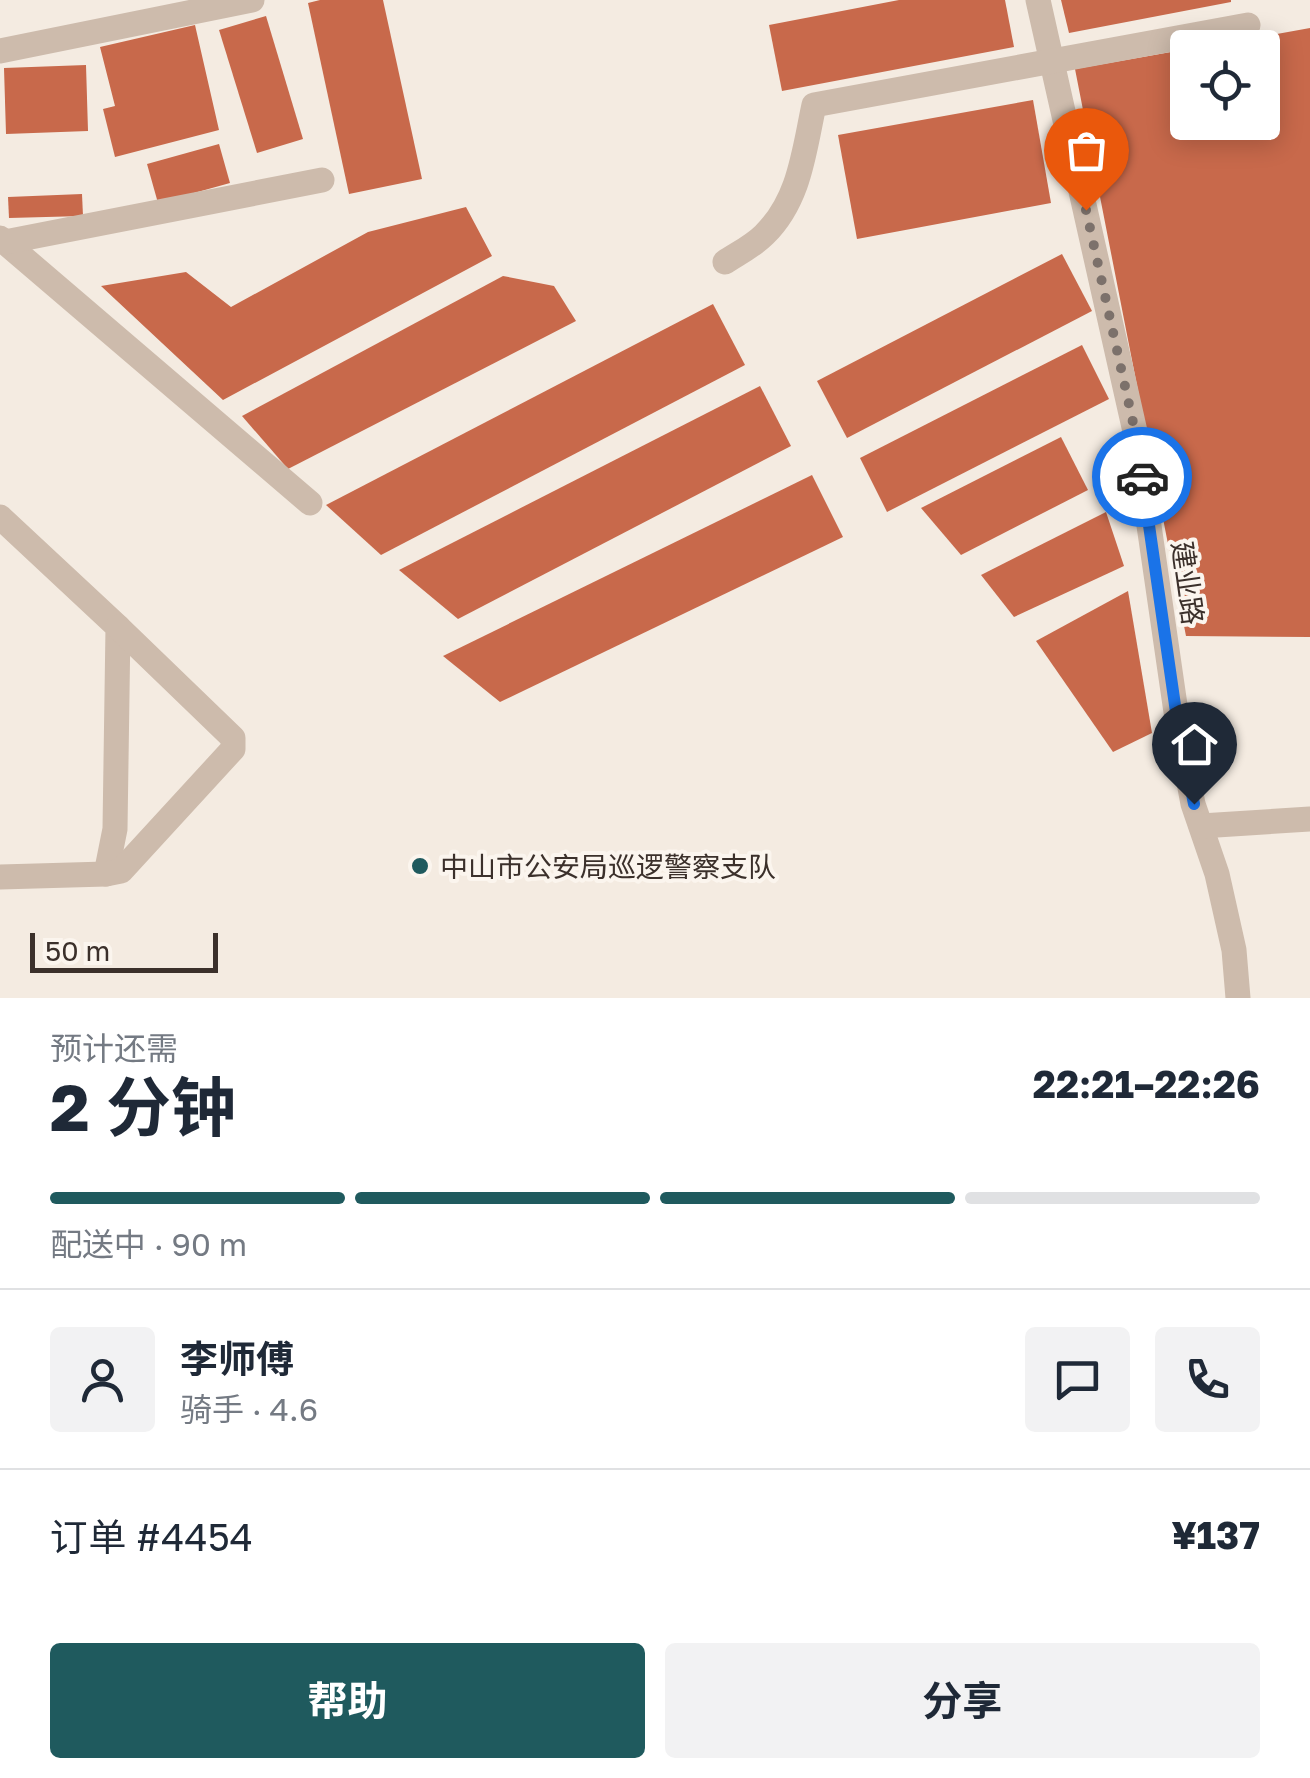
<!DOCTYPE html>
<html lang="zh">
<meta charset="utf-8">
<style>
body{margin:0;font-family:"Golos Text","Noto Sans SC",sans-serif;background:#f2f2f3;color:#1f2937;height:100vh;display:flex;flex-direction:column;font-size:38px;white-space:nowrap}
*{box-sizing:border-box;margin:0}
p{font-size:32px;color:#747a83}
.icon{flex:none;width:55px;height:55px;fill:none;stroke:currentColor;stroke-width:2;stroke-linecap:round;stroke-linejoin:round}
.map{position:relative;height:998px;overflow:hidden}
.sheet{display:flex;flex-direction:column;background:#fff;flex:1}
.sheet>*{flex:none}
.buttons{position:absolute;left:1170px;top:30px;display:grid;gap:20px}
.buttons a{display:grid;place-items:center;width:110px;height:110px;border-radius:10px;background:#fff;box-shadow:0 5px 25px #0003;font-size:50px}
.scale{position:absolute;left:30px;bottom:25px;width:188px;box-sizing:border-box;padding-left:10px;border:5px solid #3b302b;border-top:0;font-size:28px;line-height:35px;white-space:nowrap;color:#3b302b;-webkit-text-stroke:8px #fbf5ee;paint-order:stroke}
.pin{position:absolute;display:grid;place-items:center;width:85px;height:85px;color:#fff;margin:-102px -42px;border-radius:50% 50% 50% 0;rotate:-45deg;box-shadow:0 0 10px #0007}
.pin .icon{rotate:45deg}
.courier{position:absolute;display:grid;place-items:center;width:100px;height:100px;margin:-50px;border:8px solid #1a73e8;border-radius:50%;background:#fff;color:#222;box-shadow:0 2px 12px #0007}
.headline em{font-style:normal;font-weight:700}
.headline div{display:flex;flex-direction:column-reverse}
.headline{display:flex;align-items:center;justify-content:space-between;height:170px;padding:0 50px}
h1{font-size:65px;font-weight:700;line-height:75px}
.bar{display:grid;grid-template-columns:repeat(4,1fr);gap:15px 10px;align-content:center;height:120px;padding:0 50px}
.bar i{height:12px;border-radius:8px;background:#e0e1e3}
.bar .current{background:#1f5a5e}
.bar p{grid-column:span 4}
.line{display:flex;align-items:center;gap:25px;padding:0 50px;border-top:2px solid #e0e1e3}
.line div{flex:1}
.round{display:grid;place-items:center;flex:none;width:105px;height:105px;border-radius:10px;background:#f2f2f3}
.cta{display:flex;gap:20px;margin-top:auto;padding:20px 50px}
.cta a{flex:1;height:115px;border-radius:10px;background:#1f5a5e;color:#fff;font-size:40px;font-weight:700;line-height:115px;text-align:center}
.cta a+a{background:#f2f2f3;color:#1f2937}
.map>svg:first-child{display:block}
.building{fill:#c8694b}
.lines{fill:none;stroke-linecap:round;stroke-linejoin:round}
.minor{stroke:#cdbbac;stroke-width:25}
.done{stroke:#7c716b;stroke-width:10;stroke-dasharray:0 18}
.route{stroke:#1a73e8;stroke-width:12}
.poi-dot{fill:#1f5a5e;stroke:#fbf5ee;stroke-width:4}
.labels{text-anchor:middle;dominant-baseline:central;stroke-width:8;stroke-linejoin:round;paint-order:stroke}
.street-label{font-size:28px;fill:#3b302b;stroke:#fbf5ee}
.poi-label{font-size:28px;fill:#3b302b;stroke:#fbf5ee;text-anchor:start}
</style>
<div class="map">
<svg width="1310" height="998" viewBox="0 0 1310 998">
<rect width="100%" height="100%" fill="#f4ebe1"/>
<g class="building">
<polygon points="320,0 383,0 422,179 349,194 308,3"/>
<polygon points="899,0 1005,0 1014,47 782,91 769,25"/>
<polygon points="1061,0 1231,0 1231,2 1069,33"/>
<polygon points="266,16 303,139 257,153 219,30"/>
<polygon points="195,25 219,130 115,157 103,109 115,106 100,47"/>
<polygon points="1310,28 1310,637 1186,636 1075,69 1188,49 1188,122 1262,122 1262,48 1209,48 1209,46"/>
<polygon points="86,65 88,131 6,134 4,68"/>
<polygon points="1033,100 1051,203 857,239 838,135"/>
<polygon points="219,144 230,183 158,203 147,164"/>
<polygon points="82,194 83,216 9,218 8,197"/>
<polygon points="466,207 492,256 223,400 101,286 186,272 231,307 368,232"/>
<polygon points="1062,254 1092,311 847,438 817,381"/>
<polygon points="503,276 554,286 576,321 288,469 242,416"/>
<polygon points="713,304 745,365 381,555 326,505"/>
<polygon points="1082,345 1109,399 887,512 860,458"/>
<polygon points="760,386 791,446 458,619 399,570"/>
<polygon points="1061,437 1088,490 961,555 921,508"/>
<polygon points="812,475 843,537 500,702 443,656"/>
<polygon points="1106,512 1124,566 1014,617 981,575"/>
<polygon points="1128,591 1152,733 1113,752 1036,641"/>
</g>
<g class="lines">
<g class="minor">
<polyline points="1038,0 1136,436 1176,712 1193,804 1217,874 1234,950 1238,998"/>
<polyline points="0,51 252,0"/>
<polyline points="0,238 310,503"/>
<polyline points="5,242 322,180"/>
<path d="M725,262C737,254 753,246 764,235C800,200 804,151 814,105L1248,25"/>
<polyline points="0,517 118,627 115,829 106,874"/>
<polyline points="1201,826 1310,819"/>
<polyline points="0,877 106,874 121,871 233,749 233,738 118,627"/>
</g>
</g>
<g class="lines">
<polyline class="done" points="1086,210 1136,436 1142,477"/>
<polyline class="route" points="1142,477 1176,712 1194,804"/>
</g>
<circle class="poi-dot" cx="420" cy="866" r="10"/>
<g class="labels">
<g class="street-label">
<text transform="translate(1188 583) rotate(82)">建业路</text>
</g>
<g class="poi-label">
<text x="440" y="866">中山市公安局巡逻警察支队</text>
</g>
</g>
</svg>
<div class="buttons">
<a><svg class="icon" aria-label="locate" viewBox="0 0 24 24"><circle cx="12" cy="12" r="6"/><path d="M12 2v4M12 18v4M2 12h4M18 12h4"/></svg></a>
</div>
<div class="scale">50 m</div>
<div class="pin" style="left:1086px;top:210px;background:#ea580c"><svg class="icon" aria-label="bag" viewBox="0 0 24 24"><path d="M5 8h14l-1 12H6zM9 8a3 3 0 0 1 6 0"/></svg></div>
<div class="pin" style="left:1194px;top:804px;background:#1f2937"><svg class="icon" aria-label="home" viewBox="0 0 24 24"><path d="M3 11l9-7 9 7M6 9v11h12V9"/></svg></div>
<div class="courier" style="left:1142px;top:477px"><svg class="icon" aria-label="car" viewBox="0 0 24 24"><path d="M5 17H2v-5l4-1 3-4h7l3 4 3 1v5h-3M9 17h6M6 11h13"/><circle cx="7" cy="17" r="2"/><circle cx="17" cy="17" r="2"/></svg></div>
</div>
<section class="sheet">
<div class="headline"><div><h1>2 分钟</h1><p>预计还需</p></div><em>22:21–22:26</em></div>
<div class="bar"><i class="current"></i><i class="current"></i><i class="current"></i><i></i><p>配送中 · 90 m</p></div>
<div class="line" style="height:180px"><a class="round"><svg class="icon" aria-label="person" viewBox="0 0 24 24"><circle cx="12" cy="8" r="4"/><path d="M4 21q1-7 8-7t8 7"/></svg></a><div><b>李师傅</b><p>骑手 · 4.6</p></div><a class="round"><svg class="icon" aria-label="chat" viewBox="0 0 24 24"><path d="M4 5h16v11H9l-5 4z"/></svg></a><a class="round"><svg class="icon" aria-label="phone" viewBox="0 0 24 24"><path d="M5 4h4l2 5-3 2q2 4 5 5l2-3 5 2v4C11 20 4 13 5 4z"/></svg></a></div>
<div class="line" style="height:130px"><div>订单 #4454</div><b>¥137</b></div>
<div class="cta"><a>帮助</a><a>分享</a></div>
</section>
